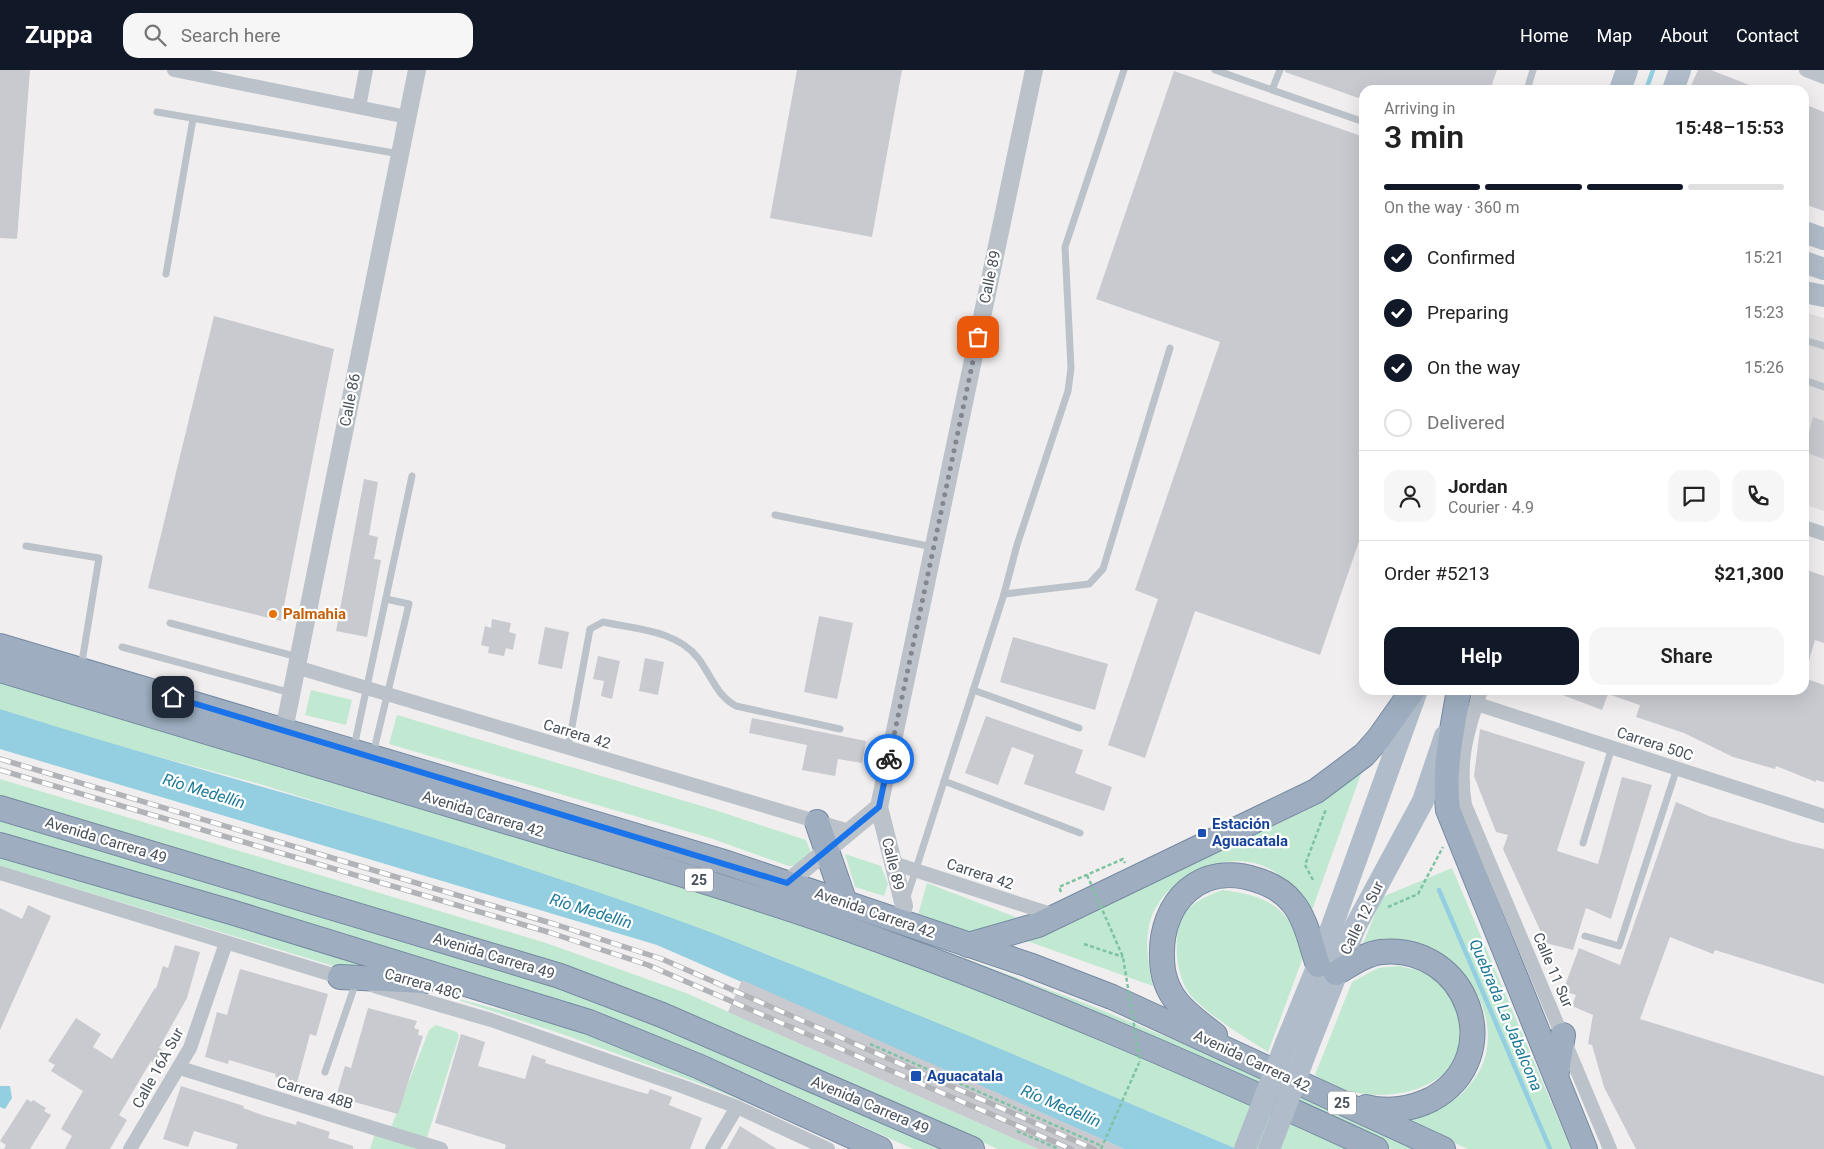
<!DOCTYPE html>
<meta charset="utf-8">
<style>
body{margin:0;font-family:Roboto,sans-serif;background:#f6f6f6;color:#222;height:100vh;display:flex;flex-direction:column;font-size:19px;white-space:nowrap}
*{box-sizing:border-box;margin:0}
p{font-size:16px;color:#767676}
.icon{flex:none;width:28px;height:28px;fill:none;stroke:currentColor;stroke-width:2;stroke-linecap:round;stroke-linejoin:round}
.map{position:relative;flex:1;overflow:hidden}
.sheet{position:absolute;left:1359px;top:15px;width:450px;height:610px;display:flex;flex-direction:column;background:#fff;border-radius:15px;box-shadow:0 5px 20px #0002}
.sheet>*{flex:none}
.pin{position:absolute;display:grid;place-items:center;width:42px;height:42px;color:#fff;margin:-21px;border-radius:10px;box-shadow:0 2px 8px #0006}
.courier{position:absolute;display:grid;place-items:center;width:50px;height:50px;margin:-25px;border:4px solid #1a73e8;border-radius:50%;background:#fff;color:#222;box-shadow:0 1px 6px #0007}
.summary em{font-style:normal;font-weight:600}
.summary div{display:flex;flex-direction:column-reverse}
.summary{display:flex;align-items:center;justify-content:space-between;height:85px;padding:0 25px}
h1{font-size:32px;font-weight:600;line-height:38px}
.bar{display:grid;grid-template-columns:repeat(4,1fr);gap:8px 5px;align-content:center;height:60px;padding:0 25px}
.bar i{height:6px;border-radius:4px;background:#e0e0e0}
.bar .selected{background:#111827}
.bar p{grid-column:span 4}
.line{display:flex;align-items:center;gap:12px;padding:0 25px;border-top:1px solid #e0e0e0}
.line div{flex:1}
.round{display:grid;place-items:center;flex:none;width:52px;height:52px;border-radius:15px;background:#f6f6f6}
ol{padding:0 25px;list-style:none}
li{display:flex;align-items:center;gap:15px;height:55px}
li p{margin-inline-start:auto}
li .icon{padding:5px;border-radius:50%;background:#111827;color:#fff;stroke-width:4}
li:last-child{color:#767676}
li i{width:28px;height:28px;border:2px solid #e0e0e0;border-radius:50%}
.primary-button{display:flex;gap:10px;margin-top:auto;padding:10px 25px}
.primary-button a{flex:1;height:58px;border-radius:15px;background:#111827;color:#fff;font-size:20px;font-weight:600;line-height:58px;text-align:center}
.primary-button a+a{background:#f6f6f6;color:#222}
header{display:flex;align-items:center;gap:30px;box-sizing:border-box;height:70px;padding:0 25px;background:#111827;color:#fff}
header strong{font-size:24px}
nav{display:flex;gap:28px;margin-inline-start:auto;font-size:18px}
.search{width:350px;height:45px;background:#f6f6f6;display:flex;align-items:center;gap:12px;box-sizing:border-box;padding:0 18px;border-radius:15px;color:#767676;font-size:19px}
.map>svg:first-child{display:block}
.education{fill:#e1dfdf}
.green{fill:#c1e9d2}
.water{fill:#93cee1}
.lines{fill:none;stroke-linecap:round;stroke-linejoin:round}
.stream{stroke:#93cee1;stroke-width:4.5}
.building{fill:#c9cad0}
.trunk-casing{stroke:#768aa3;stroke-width:26}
.path{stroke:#7dc3a2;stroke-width:2.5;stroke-dasharray:4 2.5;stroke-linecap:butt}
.service{stroke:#bbc2c9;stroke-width:7}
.minor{stroke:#bbc2c9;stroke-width:14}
.tertiary{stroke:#bbc2c9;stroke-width:18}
.primary{stroke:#b0bcc9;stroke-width:22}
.trunk{stroke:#9eaec0;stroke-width:24}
.rail-casing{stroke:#b1b3b7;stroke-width:5.5}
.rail{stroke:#fff;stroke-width:4;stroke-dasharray:11;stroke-linecap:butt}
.path-bridge{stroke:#7dc3a2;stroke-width:2.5;stroke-dasharray:4 2.5;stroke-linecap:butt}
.primary-bridge{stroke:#b0bcc9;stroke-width:22}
.done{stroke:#83878d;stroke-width:5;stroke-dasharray:0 9}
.route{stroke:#1a73e8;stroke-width:6}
.food-dot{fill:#e8710a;stroke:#fff;stroke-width:2}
.transit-dot{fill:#1a4fb4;stroke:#fff;stroke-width:2}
.labels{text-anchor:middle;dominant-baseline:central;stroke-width:4.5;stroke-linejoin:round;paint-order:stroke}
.shield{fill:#fff;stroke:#7f848b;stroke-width:1}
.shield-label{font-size:14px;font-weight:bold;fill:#485059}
.street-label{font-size:15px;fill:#485059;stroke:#fff}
.food-label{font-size:15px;font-weight:bold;fill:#c56008;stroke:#fff;text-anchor:start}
.transit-label{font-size:15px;font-weight:bold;fill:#164399;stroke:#fff;text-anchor:start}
.water-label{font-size:16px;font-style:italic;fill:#1d7a97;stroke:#fff}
</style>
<header>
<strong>Zuppa</strong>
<div class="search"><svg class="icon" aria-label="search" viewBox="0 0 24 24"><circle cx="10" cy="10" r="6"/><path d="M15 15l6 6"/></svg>Search here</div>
<nav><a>Home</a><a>Map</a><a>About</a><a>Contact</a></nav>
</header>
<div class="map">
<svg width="1824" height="1079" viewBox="0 0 1824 1079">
<rect width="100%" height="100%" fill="#f0eeee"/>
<polygon class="education" points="1804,242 1824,248 1824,441 1804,434"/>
<g class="green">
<polygon points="0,583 781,820 1087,934 1227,992 1420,1079 1392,1079 1059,931 0,591"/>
<polygon points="0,607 665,804 1060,947 1360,1079 1237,1079 1091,1017 759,881 633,836 503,790 263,715 93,669 0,639"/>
<polygon points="311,620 352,630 346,655 305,645"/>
<polygon points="397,645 715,740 806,770 810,780 809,788 801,795 789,796 710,768 389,674"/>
<path d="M1365,693L1312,840C1296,821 1280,799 1254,793C1214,784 1165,810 1151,848C1144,870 1148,894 1153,916L1027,871L1311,738L1346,714Z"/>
<polygon points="0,709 546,873 686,923 1038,1079 998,1079 628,919 573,900 0,727"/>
<polygon points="0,747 522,901 638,944 947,1079 913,1079 694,980 553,929 0,765"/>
<polygon points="845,784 881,796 888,814 884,826 855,817"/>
<polygon points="0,786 370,895 337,897 0,796"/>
<path d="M1452,798L1571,1079H1468L1398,1047C1420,1042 1441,1039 1459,1026C1464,1023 1468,1016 1472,1012C1508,968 1478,899 1430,878C1408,868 1385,873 1362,876L1382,827Z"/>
<polygon points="927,813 1018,848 994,857 970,863 918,845"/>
<path d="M1222,820C1269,826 1287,836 1305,882L1268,982C1242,965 1215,950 1193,928C1176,911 1172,870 1182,848C1189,833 1207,826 1222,820Z"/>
<path d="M1399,896C1409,899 1423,900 1432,905C1450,915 1458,933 1459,952C1460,964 1460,983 1453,993C1430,1027 1373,1031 1338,1018C1330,1015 1322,1009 1315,1005L1352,912L1378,898Z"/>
<polygon points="440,924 573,959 650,985 864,1079 850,1079 792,1051 701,1014 559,963"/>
<polygon points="436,955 457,962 459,966 424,1077 428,1079 370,1079 375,1064 388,1065 429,960"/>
</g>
<g class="water">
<path d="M0,639C168,693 339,735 506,791C591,820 678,848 761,882C921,945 1079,1011 1237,1079H1124L657,875L0,679Z"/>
<polygon points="0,1016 10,1016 12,1028 5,1039 0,1037"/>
</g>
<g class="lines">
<g class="stream">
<polyline points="1646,20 1653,0"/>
<polyline points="1439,820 1550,1079"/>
</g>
</g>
<g class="building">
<polygon points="0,0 30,0 17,169 0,168"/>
<polygon points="797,0 902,0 872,167 770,148"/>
<polygon points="1285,0 1497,0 1490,20 1364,20 1364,30 1285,2"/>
<polygon points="1698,0 1711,0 1762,20 1689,20"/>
<polygon points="1174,1 1364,67 1364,457 1320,585 1195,541 1145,688 1108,675 1158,529 1135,520 1220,272 1096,229"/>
<polygon points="1804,34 1824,42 1824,141 1804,134"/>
<polygon points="214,246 334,279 281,551 148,518"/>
<polygon points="1813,347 1824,351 1824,389 1804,382"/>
<polygon points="364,409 378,412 369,465 378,467 374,489 381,490 367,567 336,561"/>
<polygon points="1804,499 1824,506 1824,573 1815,570 1807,597 1804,597"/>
<polygon points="819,546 853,553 837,629 804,622"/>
<polygon points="492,549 511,553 509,562 516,564 513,580 506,578 504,586 488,583 489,577 481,575 485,556 491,558"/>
<polygon points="545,557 569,562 562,599 538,594"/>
<polygon points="1013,567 1108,594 1095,640 1000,612"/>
<polygon points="598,586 620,591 612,629 601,626 604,611 593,609"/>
<polygon points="645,588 664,592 658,625 639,621"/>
<polygon points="1804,608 1824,615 1824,712 1816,710 1816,712 1776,696 1775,699 1733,687 1684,663 1636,647 1640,635 1608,624 1602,640 1552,621 1804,620"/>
<polygon points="986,646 1083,680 1075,703 1112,717 1104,741 1024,714 1034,685 1012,677 998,715 965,703"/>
<polygon points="752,648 866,671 862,693 838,689 835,706 802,700 807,675 749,663"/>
<polygon points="1480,659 1585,692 1557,781 1598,794 1622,707 1652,715 1611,849 1586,838 1573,880 1546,873 1503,779 1508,765 1496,762 1474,706"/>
<polygon points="1676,732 1709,746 1793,772 1824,779 1824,914 1715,880 1713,884 1670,867 1640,949 1824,1006 1824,1079 1636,1079 1604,1017 1592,975 1588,974 1593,945 1572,936 1576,925 1563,921 1579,878 1620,895"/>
<polygon points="28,835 51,846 0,960 0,838 22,849"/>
<polygon points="175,875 200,882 187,928 159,978 163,980 155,993 151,991 119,1045 127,1050 110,1079 65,1079 72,1066 61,1059 83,1021 51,1001 55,995 48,991 76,948 101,964 93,977 112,989 155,918 156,919 163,896 168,898"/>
<polygon points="240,899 328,924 316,966 310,964 297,1013 275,1007 276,1004 229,990 228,994 205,987 217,942 227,945"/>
<polygon points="742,910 1124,1079 1038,1079 728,942"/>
<polygon points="368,938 417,951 414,958 419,960 418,965 423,966 398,1044 336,1027 345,996 351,998"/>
<polygon points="461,964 485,972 478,996 525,1009 532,985 546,990 545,993 640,1022 648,1024 650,1019 672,1027 669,1035 702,1048 690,1079 505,1079 506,1075 501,1073 435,1053"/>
<polygon points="181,1016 244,1036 243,1038 262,1045 296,1055 297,1051 330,1062 328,1068 353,1076 353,1079 236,1079 238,1074 194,1061 188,1077 163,1069"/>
<polygon points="27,1029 31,1032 33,1030 46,1038 44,1041 51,1045 30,1079 4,1079 6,1075 0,1071"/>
<polygon points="740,1056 777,1079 727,1079"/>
</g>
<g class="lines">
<g class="trunk-casing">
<g id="trunk">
<polyline points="0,576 727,793 1029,895 1112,927 1443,1079"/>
<path d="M0,600C183,655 366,708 548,764C644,793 740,821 834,854C1019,919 1198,997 1376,1079"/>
<path d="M1459,620C1452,661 1443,699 1448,740L1585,1079"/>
<polyline points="0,738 560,906 662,945 972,1079"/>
<polyline points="817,752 845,833"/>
<polyline points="0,775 231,842 589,952 698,996 880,1079"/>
<polyline points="968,875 1038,855 1316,721 1364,685 1379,668 1413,620"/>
<path d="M1336,903C1350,895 1365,884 1381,882C1467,873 1509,986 1432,1029C1412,1039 1388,1043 1366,1037"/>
<polyline points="340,907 425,911"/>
<path d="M1215,965C1202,955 1188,945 1178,933C1167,920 1162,903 1162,887C1160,831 1201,791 1257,810C1270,814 1283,821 1292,832C1306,848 1311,875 1318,895"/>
<polyline points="1556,1007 1563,965"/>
</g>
</g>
<g class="path">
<polyline points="1313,810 1305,795 1326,739"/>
<polyline points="1061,822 1059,817 1123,789 1125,793"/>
<polyline points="1388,837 1418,824 1443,777"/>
<polyline points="1084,874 1123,887"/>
<polyline points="870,974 1102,1076"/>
<polyline points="1017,1061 1059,1079"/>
<polyline points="1101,1079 1139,993"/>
</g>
<g class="service">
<polyline points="1215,0 1364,52"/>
<polyline points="1272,20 1280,0"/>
<polyline points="1527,20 1533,0"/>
<polyline points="157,42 400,84"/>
<polyline points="166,204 193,49"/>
<polyline points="1804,270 1824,276"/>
<polyline points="1804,310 1824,317"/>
<polyline points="775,445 933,477"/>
<polyline points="26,476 99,488 81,598"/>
<polyline points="1004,524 1089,514 1103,499 1170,278"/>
<polyline points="170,553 298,587"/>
<polyline points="122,577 291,623"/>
<polyline points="973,620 1079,658"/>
<polyline points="354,677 412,406"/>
<path d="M568,678L590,559L603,552C635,559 676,560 698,588C711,605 716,625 736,636L840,659"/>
<polyline points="373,684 409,534 386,529"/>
<polyline points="944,711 1080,763"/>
<polyline points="1583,773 1612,677"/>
<polyline points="907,827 1004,524 1017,475 1068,321 1071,298 1065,177 1124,0"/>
<polyline points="1585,866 1619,876 1677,698"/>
<polyline points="325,1002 356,912"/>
</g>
<g class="minor">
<polyline points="174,0 407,47"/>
<polyline points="1806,0 1824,7"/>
<polyline points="359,37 366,0"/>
<polyline points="1804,457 1824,464"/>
<polyline points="296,597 849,761"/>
<path d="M1481,620C1467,662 1458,690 1465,735L1610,1079"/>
<polyline points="1477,634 1824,746"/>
<polyline points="893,793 1057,846"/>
<polyline points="0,803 346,909"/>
<polyline points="374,916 491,950 684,1017 737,1037 828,1079"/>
<polyline points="180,998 441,1079"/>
<polyline points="130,1079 190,978 226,873"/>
<polyline points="712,1079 737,1037"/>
</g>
<g class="tertiary">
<polyline points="284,660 417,0"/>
<polyline points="787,813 879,737"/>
<polyline points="899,851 904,836 879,737 1034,0"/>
</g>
<g class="primary">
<polyline points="1620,20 1627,0"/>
<polyline points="1673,20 1680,0"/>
<polyline points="1804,162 1824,169"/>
<polyline points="1804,192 1824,199"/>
<polyline points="1804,222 1824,226"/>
<polyline points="1286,973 1318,895 1416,623"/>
<polyline points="1307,979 1355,857 1423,731 1445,666"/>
</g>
<use href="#trunk" class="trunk"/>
<g class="rail-casing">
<g id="rail">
<polyline points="0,689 554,854 662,889 1094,1079"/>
<polyline points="0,700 548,862 648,895 1071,1079"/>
</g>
</g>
<use href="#rail" class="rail"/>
<polyline class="path-bridge" points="1087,805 1123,887 1140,992"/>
<g class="primary-bridge">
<polyline points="1245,1079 1286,973"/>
<polyline points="1269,1079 1307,979"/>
</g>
</g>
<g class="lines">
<polyline class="done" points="889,689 978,267"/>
<polyline class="route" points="173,627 787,813 879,737 889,689"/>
</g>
<circle class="food-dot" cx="273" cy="544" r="5"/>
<g class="transit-dot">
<rect x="1197" y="758" width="10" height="10" rx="2.5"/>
<rect x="910" y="1000" width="12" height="12" rx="2.5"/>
</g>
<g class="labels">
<g class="shield">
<rect x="685" y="798.5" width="28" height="23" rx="4"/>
<rect x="1328" y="1021.5" width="28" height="23" rx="4"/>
</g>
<g class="shield-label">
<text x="699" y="810">25</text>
<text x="1342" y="1033">25</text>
</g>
<g class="street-label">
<text transform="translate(990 207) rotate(-78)">Calle 89</text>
<text transform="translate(350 330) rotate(-79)">Calle 86</text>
<text transform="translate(577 664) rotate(17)">Carrera 42</text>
<text transform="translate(1655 674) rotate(18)">Carrera 50C</text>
<text transform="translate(483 744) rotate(17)">Avenida Carrera 42</text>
<text transform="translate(106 770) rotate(17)">Avenida Carrera 49</text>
<text transform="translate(893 794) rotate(76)">Calle 89</text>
<text transform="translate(980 804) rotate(18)">Carrera 42</text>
<text transform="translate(875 843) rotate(19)">Avenida Carrera 42</text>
<text transform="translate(1362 848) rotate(-64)">Calle 12 Sur</text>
<text transform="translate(494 886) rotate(17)">Avenida Carrera 49</text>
<text transform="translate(1553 900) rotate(67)">Calle 11 Sur</text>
<text transform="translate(423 914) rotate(16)">Carrera 48C</text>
<text transform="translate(1252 991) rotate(25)">Avenida Carrera 42</text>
<text transform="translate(158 998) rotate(-61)">Calle 16A Sur</text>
<text transform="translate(315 1023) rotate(17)">Carrera 48B</text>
<text transform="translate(870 1035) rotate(23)">Avenida Carrera 49</text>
</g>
<g class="food-label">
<text x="283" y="544">Palmahia</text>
</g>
<g class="transit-label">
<text x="1212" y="754">Estación<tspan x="1212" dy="17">Aguacatala</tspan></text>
<text x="927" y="1006">Aguacatala</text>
</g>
<g class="water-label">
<text transform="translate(204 721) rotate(17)">Río Medellín</text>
<text transform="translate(591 841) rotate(17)">Río Medellín</text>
<text transform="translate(1506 945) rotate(67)">Quebrada La Jabalcona</text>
<text transform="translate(1061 1036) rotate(23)">Río Medellín</text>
</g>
</g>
</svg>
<div class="pin" style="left:978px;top:267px;background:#ea580c"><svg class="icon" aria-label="bag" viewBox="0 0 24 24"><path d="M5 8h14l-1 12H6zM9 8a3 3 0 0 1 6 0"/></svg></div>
<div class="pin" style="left:173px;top:627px;background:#1f2937"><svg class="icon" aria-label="home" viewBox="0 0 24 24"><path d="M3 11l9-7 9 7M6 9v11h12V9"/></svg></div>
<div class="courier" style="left:889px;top:689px"><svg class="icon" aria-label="bike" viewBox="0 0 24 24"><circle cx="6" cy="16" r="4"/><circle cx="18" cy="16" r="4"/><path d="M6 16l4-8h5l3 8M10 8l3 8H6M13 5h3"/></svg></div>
<section class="sheet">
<div class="summary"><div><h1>3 min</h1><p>Arriving in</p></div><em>15:48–15:53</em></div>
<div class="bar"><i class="selected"></i><i class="selected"></i><i class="selected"></i><i></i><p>On the way · 360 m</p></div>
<ol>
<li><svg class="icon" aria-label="check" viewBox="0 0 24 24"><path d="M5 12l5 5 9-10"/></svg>Confirmed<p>15:21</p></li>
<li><svg class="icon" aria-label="check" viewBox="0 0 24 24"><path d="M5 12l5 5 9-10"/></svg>Preparing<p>15:23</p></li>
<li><svg class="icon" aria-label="check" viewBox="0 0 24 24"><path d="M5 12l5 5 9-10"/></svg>On the way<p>15:26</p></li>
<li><i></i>Delivered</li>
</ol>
<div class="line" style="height:90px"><a class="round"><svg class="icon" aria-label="person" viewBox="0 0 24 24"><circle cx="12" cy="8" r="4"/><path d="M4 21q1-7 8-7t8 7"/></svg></a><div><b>Jordan</b><p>Courier · 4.9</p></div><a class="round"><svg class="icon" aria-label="chat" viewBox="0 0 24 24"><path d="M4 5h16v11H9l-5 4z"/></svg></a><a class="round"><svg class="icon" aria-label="phone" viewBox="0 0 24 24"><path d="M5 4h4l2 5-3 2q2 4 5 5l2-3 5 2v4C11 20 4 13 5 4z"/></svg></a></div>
<div class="line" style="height:65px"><div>Order #5213</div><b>$21,300</b></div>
<div class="primary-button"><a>Help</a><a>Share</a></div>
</section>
</div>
